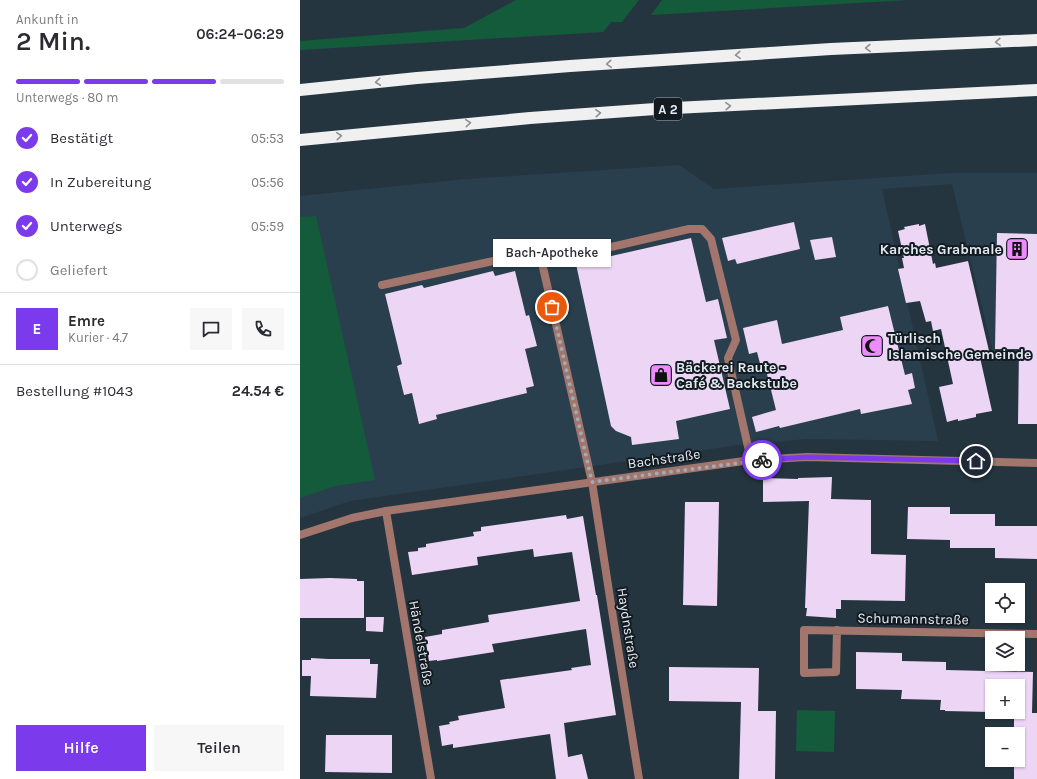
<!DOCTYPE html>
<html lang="de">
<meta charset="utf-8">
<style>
body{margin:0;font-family:Karla,sans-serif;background:#f7f7f7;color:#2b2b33;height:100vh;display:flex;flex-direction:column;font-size:15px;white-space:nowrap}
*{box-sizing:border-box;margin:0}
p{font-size:13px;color:#7c7c81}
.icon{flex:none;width:22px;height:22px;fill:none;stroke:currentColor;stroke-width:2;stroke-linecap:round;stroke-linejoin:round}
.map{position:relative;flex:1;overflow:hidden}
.drawer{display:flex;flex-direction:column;background:#fff;width:300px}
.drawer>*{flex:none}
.tools{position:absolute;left:685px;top:583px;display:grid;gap:8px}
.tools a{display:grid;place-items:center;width:40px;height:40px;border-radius:0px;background:#fff;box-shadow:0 1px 3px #0004;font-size:20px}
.pin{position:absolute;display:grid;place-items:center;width:34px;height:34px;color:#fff;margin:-17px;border:2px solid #fff;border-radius:50%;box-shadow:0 1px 4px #0007}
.courier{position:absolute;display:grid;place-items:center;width:40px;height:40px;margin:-20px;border:3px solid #7c3aed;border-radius:50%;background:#fff;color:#222;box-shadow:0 1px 5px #0007}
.bubble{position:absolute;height:28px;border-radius:0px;background:#fff;box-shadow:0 1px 3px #0004;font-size:13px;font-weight:600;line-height:28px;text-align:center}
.summary em{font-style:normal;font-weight:600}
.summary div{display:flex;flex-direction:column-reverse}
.summary{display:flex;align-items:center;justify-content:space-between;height:68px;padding:0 16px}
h1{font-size:26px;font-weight:600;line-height:30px}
.bar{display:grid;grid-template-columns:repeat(4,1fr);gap:6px 4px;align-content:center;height:48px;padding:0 16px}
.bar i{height:5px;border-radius:3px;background:#e1e1e2}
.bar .current{background:#7c3aed}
.bar p{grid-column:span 4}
.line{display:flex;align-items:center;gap:10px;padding:0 16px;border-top:1px solid #e1e1e2}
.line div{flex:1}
.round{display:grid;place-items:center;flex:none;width:42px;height:42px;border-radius:0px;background:#f7f7f7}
ol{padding:0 16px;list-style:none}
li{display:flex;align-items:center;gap:12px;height:44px}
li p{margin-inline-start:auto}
li .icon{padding:4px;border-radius:50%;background:#7c3aed;color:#fff;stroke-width:4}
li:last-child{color:#7c7c81}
li i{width:22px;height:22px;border:2px solid #e1e1e2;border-radius:50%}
.primary-button{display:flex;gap:8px;margin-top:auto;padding:8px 16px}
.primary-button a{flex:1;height:46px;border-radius:0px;background:#7c3aed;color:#fff;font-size:16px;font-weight:600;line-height:46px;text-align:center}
.primary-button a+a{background:#f7f7f7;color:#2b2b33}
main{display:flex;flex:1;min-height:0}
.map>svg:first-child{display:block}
.built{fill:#293f4e}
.green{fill:#145b3b}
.building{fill:#edd5f6}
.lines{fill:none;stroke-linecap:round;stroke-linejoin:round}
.service{stroke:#a2756d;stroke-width:8}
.minor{stroke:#a2756d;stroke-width:8}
.motorway{stroke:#f0f0f0;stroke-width:12}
.oneway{stroke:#8d9092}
.done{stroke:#a0abb4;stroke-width:4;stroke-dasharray:0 7.2}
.route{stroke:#7c3aed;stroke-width:5}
.labels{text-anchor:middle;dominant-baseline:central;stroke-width:4;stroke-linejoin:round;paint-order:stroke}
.shield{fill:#141b20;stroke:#a4adb4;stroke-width:1}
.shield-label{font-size:13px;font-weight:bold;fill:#e2ebf3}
.poi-label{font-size:14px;font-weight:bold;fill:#e2ebf3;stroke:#141b20;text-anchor:start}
.street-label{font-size:14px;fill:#e2ebf3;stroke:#141b20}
</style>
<main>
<section class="drawer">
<div class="summary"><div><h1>2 Min.</h1><p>Ankunft in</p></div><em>06:24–06:29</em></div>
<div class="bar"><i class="current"></i><i class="current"></i><i class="current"></i><i></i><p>Unterwegs · 80 m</p></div>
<ol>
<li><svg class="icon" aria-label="check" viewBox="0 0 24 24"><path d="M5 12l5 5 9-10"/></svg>Bestätigt<p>05:53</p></li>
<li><svg class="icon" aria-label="check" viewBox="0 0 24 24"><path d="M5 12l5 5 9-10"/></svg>In Zubereitung<p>05:56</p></li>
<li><svg class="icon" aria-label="check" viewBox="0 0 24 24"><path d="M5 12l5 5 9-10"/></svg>Unterwegs<p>05:59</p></li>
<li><i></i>Geliefert</li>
</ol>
<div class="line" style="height:72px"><b class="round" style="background:#7c3aed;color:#fff">E</b><div><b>Emre</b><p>Kurier · 4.7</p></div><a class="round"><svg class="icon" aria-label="chat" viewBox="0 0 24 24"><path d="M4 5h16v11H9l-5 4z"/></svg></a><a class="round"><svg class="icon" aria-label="phone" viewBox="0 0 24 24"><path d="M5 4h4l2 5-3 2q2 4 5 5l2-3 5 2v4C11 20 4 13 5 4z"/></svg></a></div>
<div class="line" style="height:52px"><div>Bestellung #1043</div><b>24.54 €</b></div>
<div class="primary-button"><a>Hilfe</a><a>Teilen</a></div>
</section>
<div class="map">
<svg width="737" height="779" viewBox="0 0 737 779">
<rect width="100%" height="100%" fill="#253540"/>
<polygon class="built" points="379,165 414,189 650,173 737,173 737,358 694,356 652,184 582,189 638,441 506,439 438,445 50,501 0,518 0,196 166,179"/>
<g class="green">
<polygon points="216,0 339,0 322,22 311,22 303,32 0,50 0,41 164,28"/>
<polygon points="362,0 609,0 351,15"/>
<polygon points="16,216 75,480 35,486 0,498 0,217"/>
<polygon points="497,710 535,711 534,752 496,751"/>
</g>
<g class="building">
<polygon points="494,222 500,249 437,264 435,259 428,261 422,238"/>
<polygon points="619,224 619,226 625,224 633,264 635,263 636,268 668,261 689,351 679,353 692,411 676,414 676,417 658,421 658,419 647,422 639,387 653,384 641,329 633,331 631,321 626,322 620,301 606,303 598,269 604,268 602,258 604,258 598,231 605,229 604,227"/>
<polygon points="697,233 737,234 737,424 718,424 719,349 695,349"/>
<polygon points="532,237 536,257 515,260 510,240"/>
<polygon points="391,238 406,302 418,299 427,338 414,340 430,409 376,421 379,439 332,445 331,437 316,431 311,426 276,264"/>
<polygon points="193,271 195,276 215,271 226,316 229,315 237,346 225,349 234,386 226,388 227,393 136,415 137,419 119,424 112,393 104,395 97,366 102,364 85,294 122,285 124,288"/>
<polygon points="588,306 605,375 612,373 615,388 608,390 612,404 561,414 560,409 480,428 479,426 456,432 452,417 476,410 466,370 462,371 457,352 449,354 443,328 477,320 482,344 543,330 540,317"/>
<polygon points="532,477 531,499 571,500 571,554 606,555 605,601 541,600 541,609 536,609 536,618 506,616 507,608 505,608 509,501 463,502 463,478 498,479 498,478"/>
<polygon points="385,502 419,502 417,606 383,605"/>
<polygon points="608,507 650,507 650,514 695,514 695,526 737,526 737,559 695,558 695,548 650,548 650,540 607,539"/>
<polygon points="266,515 267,519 283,516 296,595 297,595 316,715 264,723 268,757 282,754 288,779 256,779 250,734 153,748 153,744 142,746 139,726 150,724 149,722 159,720 158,716 205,708 200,680 272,670 271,668 291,665 286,629 192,644 194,652 137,661 137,660 129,661 125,637 142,634 142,630 189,622 188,615 280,601 272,552 234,557 233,549 177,557 178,565 112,575 108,552 118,551 118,548 126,547 126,544 174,536 173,532 181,531 181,527"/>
<polygon points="30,578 57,579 57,581 64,581 64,618 0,618 0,579"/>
<polygon points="66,617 84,617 83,632 66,631"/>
<polygon points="556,652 602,653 602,661 646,662 646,670 733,672 732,713 737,713 737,779 714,779 714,760 718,760 718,734 714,734 714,713 697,712 718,712 718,686 692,686 692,712 645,711 645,710 640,710 641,700 601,699 602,690 556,689"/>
<polygon points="11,658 28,659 70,659 70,664 78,664 76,698 10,696 11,676 2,676 2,660 11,660"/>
<polygon points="369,667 459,668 458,711 476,711 475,779 439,779 441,702 369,701"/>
<polygon points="26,735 92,735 92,773 25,772"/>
</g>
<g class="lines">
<polyline class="service" points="82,285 221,255 242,263 389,229 402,229 411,239 436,340 428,358 451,460"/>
<g class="minor">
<polyline points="242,263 292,482 313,617 339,779"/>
<polyline points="86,511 131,779"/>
<polyline points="0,535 52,518 86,511 451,460 507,457 737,463"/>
<polyline points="537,630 536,672 504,673 504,630 737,634"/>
</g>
<g class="motorway">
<polyline points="0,90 117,78 270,66 531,49 737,40"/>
<polyline points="0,140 230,118 355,109 737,90"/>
</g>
</g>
<defs><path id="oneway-chevron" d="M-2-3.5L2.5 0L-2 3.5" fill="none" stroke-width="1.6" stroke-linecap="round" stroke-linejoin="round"/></defs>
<g class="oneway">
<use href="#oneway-chevron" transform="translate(698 42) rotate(178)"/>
<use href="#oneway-chevron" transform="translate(568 48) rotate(178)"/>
<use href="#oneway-chevron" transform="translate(438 55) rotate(176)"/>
<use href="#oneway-chevron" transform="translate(309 64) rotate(176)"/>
<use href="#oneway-chevron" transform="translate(78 82) rotate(174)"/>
<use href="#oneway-chevron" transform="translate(428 106) rotate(-3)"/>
<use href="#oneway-chevron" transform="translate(298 113) rotate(-4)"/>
<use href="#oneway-chevron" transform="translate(168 123) rotate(-5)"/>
<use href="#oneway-chevron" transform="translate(39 136) rotate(-5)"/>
</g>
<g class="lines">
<polyline class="done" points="252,307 292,482 462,460"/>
<polyline class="route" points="462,460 507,457 676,461"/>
</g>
<defs>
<g id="building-square" transform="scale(1.15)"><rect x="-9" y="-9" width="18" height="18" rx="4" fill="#ec8cfa" stroke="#141b20"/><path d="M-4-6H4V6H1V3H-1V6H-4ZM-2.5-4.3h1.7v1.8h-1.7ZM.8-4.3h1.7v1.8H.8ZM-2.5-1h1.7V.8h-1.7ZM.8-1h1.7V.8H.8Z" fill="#111"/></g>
<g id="mosque-square" transform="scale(1.15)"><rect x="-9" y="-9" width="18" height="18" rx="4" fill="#ec8cfa" stroke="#141b20"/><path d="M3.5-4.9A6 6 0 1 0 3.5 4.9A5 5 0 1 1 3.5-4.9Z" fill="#111"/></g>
<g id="shop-square" transform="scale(1.15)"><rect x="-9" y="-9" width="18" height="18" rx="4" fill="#ec8cfa" stroke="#141b20"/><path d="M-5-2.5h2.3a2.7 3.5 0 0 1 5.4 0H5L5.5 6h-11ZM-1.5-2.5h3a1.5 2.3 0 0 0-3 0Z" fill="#111"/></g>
</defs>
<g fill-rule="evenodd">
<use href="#building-square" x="717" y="249"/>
<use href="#mosque-square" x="572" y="346"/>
<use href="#shop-square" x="361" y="375"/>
</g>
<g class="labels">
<rect class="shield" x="354" y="98" width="28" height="22" rx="3"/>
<g class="shield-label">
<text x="368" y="109">A 2</text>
</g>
<g class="poi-label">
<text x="702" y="249" text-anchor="end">Karches Grabmale</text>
<text x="588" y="338">Türlisch<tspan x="588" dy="16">Islamische Gemeinde</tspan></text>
<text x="376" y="367">Bäckerei Raute -<tspan x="376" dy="16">Café &amp; Backstube</tspan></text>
</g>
<g class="street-label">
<text transform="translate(364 459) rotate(-8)">Bachstraße</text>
<text transform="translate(613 619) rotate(1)">Schumannstraße</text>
<text transform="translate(328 628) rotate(81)">Haydnstraße</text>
<text transform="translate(121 643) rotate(80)">Händelstraße</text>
</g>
</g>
</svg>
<div class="tools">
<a><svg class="icon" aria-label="locate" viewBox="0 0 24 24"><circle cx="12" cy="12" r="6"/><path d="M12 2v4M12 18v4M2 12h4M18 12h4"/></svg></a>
<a><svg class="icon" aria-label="layers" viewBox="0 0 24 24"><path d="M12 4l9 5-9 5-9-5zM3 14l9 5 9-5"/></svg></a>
<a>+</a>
<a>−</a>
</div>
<div class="pin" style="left:252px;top:307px;background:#ea580c"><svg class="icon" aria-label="bag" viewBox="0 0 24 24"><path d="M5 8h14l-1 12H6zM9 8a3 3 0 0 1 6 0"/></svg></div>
<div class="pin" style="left:676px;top:461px;background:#1f2937"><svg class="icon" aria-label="home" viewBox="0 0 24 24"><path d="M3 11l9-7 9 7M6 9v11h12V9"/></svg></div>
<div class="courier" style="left:462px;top:460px"><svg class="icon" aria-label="bike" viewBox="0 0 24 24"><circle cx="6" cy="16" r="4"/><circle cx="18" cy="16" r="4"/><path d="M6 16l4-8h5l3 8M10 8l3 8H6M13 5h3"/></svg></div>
<div class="bubble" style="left:193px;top:239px;width:118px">Bach-Apotheke</div>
</div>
</main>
